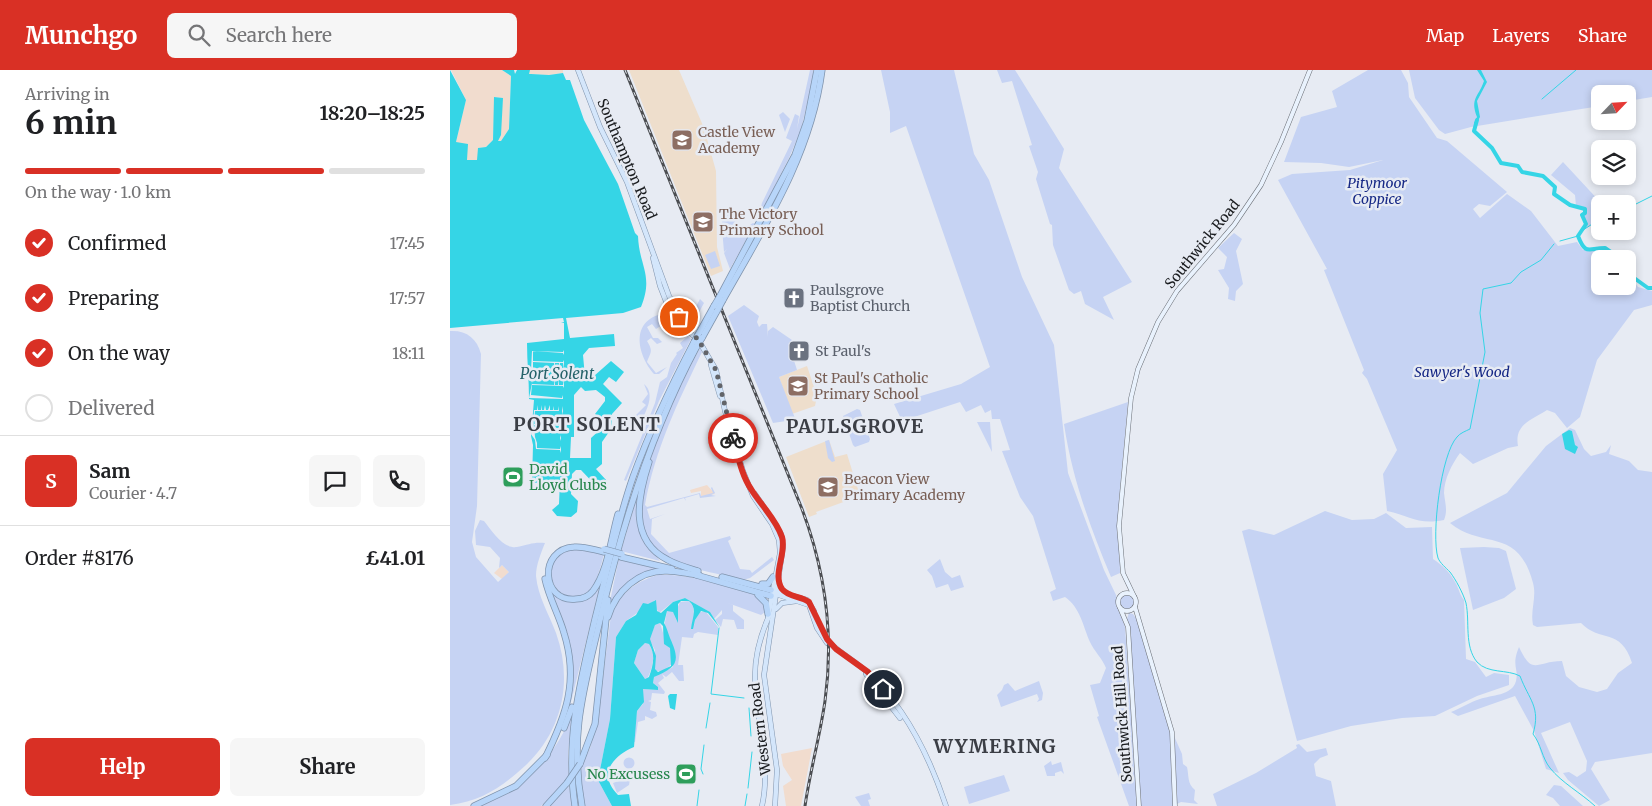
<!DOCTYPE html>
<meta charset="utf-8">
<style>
body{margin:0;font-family:Merriweather,serif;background:#f6f6f6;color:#202124;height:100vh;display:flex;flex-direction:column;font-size:19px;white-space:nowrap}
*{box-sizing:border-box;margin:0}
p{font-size:16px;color:#757577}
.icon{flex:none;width:28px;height:28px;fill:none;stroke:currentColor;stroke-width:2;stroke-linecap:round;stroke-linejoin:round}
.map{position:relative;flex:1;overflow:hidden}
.drawer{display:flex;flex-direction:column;background:#fff;width:450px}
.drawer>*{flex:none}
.needle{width:32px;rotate:65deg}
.buttons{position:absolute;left:1141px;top:15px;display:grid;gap:10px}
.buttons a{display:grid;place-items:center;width:45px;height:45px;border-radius:8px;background:#fff;box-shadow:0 2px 8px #0003;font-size:25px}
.pin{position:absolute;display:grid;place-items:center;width:42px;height:42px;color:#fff;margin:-21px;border:2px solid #fff;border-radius:50%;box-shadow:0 1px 5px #0007}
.courier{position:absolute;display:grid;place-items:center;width:50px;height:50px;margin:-25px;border:4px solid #d93025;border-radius:50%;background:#fff;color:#222;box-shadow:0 1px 6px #0007}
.overview em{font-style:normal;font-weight:700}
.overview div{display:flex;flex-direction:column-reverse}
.overview{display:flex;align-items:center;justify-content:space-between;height:85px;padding:0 25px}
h1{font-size:32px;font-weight:700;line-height:38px}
.bar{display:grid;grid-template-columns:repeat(4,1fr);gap:8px 5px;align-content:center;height:60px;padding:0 25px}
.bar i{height:6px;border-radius:4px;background:#e0e0e0}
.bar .active{background:#d93025}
.bar p{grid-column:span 4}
.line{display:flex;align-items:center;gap:12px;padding:0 25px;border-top:1px solid #e0e0e0}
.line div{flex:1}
.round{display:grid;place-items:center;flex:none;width:52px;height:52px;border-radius:8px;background:#f6f6f6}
ol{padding:0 25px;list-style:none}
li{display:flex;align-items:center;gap:15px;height:55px}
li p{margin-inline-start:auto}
li .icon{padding:5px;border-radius:50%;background:#d93025;color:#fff;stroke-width:4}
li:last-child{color:#757577}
li i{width:28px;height:28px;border:2px solid #e0e0e0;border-radius:50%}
.button{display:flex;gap:10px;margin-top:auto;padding:10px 25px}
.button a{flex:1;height:58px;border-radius:8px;background:#d93025;color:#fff;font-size:20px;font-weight:700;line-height:58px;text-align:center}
.button a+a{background:#f6f6f6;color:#202124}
header{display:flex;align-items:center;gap:30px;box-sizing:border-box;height:70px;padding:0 25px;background:#d93025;color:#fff}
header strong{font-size:24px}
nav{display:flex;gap:28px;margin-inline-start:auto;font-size:18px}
.search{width:350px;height:45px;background:#f6f6f6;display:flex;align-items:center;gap:12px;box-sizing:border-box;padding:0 18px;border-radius:8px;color:#757577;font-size:19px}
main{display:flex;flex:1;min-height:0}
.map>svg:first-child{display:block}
.industrial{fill:#f1dcce}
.education{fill:#eedecc}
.green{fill:#c6d3f3}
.water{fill:#35d5e6;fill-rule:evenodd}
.pier{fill:#e7ebf3}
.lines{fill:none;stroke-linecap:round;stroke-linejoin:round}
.stream{stroke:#35d5e6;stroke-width:1}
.river{stroke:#35d5e6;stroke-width:4}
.secondary-casing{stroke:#6b6f76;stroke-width:5}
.primary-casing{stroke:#8094ad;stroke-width:5.5}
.motorway-casing{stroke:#8094ad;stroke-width:7}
.secondary{stroke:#e9f2fd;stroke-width:4}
.primary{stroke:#d4e6fb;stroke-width:4.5}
.motorway{stroke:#b7d5f9;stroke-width:5.5}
.rail-casing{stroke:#4b4d51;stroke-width:3}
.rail{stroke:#e7ebf3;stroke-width:1;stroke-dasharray:4;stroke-linecap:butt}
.primary-bridge-casing{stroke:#8094ad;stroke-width:5.5;stroke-linecap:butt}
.motorway-bridge-casing{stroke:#8094ad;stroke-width:7;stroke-linecap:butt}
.primary-bridge{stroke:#d4e6fb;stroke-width:4.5}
.motorway-bridge{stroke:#b7d5f9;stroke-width:5.5}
.done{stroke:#626469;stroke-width:5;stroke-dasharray:0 9}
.route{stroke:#d93025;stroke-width:6}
.labels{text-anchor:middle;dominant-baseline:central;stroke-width:5;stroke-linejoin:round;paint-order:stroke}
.education-label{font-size:14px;fill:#785e54;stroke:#e7ebf3;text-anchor:start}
.street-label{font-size:14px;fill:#1a1c1f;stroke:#e7ebf3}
.park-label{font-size:14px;font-style:italic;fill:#152785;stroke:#e7ebf3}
.worship-label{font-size:14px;fill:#5b616d;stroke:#e7ebf3;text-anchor:start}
.leisure-label{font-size:14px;fill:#27864d;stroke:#e7ebf3;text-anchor:start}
.water-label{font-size:15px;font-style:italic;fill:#246269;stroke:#e7ebf3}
.district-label{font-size:19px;font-weight:bold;letter-spacing:1px;fill:#3b3e45;stroke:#e7ebf3}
</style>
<header>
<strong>Munchgo</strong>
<div class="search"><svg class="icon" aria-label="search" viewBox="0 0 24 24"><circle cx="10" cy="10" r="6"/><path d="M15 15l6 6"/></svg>Search here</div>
<nav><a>Map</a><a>Layers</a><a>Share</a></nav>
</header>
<main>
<section class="drawer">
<div class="overview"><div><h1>6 min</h1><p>Arriving in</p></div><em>18:20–18:25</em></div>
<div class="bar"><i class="active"></i><i class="active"></i><i class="active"></i><i></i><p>On the way · 1.0 km</p></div>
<ol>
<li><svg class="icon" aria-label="check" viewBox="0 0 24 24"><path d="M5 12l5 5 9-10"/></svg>Confirmed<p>17:45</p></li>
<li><svg class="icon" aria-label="check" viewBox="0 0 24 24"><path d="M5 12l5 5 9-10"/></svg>Preparing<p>17:57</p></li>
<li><svg class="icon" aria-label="check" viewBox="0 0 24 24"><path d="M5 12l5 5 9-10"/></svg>On the way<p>18:11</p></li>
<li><i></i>Delivered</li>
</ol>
<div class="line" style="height:90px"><b class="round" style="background:#d93025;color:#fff">S</b><div><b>Sam</b><p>Courier · 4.7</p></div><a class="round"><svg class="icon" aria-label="chat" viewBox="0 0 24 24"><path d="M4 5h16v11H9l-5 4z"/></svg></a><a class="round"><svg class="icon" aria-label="phone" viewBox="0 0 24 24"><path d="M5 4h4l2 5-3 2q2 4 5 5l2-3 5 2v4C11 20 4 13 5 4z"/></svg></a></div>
<div class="line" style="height:65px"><div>Order #8176</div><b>£41.01</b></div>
<div class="button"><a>Help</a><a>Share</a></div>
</section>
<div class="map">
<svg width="1202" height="736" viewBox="0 0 1202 736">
<rect width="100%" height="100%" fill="#e7ebf3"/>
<g class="industrial">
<polygon points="1,0 52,0 61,6 59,59 51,71 48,71 53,28 45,27 43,70 36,77 28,78 28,90 17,90 6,72 16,30"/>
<polygon points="80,0 113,0 113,3 99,5 78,4"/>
<polygon points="257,415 265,424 251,426 251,421 241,423 240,420"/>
<polygon points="52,495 59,502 52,509 44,503"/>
<polygon points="362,678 351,736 336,736 333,716 342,710 333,696 331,684"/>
</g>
<g class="education">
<polygon points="179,0 229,0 254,58 266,101 267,177 273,201 261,206"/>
<polygon points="357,296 367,326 365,336 342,344 329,307"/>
<polygon points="379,370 385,387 397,384 410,426 366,442 367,444 359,447 336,387"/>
</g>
<g class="green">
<polygon points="360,0 363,0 363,7 351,60 339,88 307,151 312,133 342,71 336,68 345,44 349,46 347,59"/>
<path d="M431,0H504L524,84L539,110L572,207L604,275L618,403L654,500L666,525L675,557L688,736H679L647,647L649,646L640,615L650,613L656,598C652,588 644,581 640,572C633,556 630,537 615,527L603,531L600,522L606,519L583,446L570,427L552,381L560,380L550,349H542L541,340L535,343L531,335L516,342L510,332L452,351L444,334L511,314L540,297L456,56L440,63V42Z"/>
<polygon points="547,0 565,0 614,79 609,98 682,212 653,227 664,250 635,234 631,221 624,224 619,220 603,175 602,155 600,154 586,109 588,102 579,76 582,75 562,11 552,13"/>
<path d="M918,0H951L958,13L959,27L987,68L997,71L1057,122L1040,136L1029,134L1023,139L1030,148L1057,124L1081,141L1108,176L1127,172L1133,180C1146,181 1161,176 1169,189H1150V216H1178V203L1188,217L1202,221V235L1184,240L1147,290L1130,347L1117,358L1105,343L1097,340C1082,350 1064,354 1068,376L1058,378L1023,394L1010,383C1002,394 994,409 994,423C995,433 998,440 994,450C968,455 960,446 937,441L933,404L947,380L917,309L912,303L914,300L874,200L877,199L828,110L842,104L900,100L933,90L899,97L871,93L834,92L851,47L887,37L882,21Z"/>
<polygon points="959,0 1202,0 1202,27 1178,31 1178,24 1150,24 1150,36 1021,57 995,64 989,60 965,28"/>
<polygon points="333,42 340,49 335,62 329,45"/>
<polygon points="1113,92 1152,134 1150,134 1150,150 1130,162 1136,154 1132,145 1135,143 1135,139 1126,136 1125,125 1101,105"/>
<polygon points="273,138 286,140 285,155 272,155"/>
<polygon points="303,153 305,154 280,199 274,183 277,179 274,182 272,158 295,158"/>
<polygon points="784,163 792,169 786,181 793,214 786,221 785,231 778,229 779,218 768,200 774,199 777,187 768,178"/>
<polygon points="265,181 270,196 261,199 255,185"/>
<polygon points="250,229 254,233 247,246 242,244"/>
<polygon points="294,235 309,246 307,252 309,257 312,254 317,254 318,267 318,261 323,257 342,270 339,275 347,300 329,307 348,356 340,359 336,351 323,353 278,246"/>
<path d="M216,243L241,269L209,331L176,411L174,410L205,333L210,312L217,307L221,293L227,284L226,283L233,278L230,273L237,267L231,259L228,261L225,254L218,251L206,259L202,254L197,257L203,268H208L212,272L207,274L201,268L197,271C204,282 200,283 197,292L206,303L217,297L209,304H204C187,284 179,249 216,243Z"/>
<path d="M0,261C16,260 27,268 31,284L27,436L22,472L26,487L48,512L59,502L52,495L49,498L50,488L40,477L26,475L25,461L30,450L34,451C42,461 53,479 67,477C79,475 82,472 95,473C91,483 86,495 86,506C88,527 99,544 106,563C123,610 113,660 76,695C53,716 32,731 0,735Z"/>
<path d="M250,278L252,282C228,332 205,379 195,435L197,437L250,423L251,426L263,423L261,418L262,417L265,423L261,425L266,426L250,428L249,424L235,428L236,431L234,428L197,439L200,449L215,444L202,449L201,464L219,483L280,466L281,469L278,471L290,499L300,500L302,503L322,487L324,490L300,508L293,510C268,503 226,498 207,480C199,473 193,461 191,450C185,408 229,316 250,278Z"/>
<path d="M194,314C206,324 196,341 191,352L185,346L196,335L192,332L198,324Z"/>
<path d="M678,332L669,430L670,503L661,507C640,457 622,408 614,354Z"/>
<polygon points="407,339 410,340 420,369 419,372 405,377 403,375 393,346"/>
<polygon points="527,352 540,352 542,382"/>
<path d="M1120,358L1125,360L1134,379L1141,386L1156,382L1161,375L1159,384L1179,391L1188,400L1202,402V683L1145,692L1141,699L1160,730L1149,736L1118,710L1113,703L1119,702L1127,707L1136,701L1137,691L1120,652L1091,663L1109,703L1096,699L1084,661L1065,626L1008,646L1001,642C1011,638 1020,632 1030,629C1041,625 1062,626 1066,611C1069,598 1061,596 1069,577C1083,607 1086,591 1112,591L1116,606L1129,617L1147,622L1157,619L1168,603L1182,593C1171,557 1150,573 1131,553L1087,557L1083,555C1080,540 1087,527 1083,513C1068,456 1033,480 1000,453L1057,423L1096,376Z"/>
<polygon points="379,370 385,391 382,392 378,388 375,371"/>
<polygon points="194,404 187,447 202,481 210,491 171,481"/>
<path d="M875,441L902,450L924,449L936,443L956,458L982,457L983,489C992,495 1000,502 1005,512C1009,518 1009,524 1014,530L1016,589L1025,592L1036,607L1044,603L1059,605V615L1027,626L985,646L952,648L901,656L847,671L792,461L799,459L824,465Z"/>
<polygon points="1034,477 1049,478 1056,481 1066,519 1054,528 1023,540 1010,478"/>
<path d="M124,479L154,484C151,496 147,511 141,519C114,549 75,491 124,479Z"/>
<polygon points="169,488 213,499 183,509 158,541"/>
<polygon points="490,489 495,502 502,508 510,505 514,517 501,521 498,514 486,518 482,506 477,500"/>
<path d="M208,505C227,503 292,514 306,526C312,530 314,535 315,542L311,545L275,532L283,535V541L294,550V559H287L284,550L273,549L271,557L265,550L272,544V540L264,549L258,541L235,528L223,532L209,543L206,538L205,530L176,551L166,567L160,649L149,705V712L162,736H134L128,702L140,678L147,653L161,545C171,523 184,512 208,505Z"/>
<path d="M152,507L118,644L122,591L98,518C108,528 124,538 138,527C144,523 148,513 152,507Z"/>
<circle cx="677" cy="532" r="7"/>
<polygon points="239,531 243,536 245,556 245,550 250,542 256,542 268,557 268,565 248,562 244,564 243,568 232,567 228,595 233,595 234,611 229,611 222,602 216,607 212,604 214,608 208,613 215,622 214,624 202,623 201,630 198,631 201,632 200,640 206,642 207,646 202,649 195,646 195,650 188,652 185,672 183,672 187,641 193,634 193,619 208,620 208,617 203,613 204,607 223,597 222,594 213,601 205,601 205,580 199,569 205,555 210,553 213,563 217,541 221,540 225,544 230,532"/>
<polygon points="679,543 683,544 687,550 721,663 724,736 691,736 677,549"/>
<path d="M195,573L199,574C206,585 203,596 198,607L195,609L184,593L188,580Z"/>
<polygon points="589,611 593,623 592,630 587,632 589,629 587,624 551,637 547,625 552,620 554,615 558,613 565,621"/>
<path d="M122,643L118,683L119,706L104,725L91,736H30C73,719 106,687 122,643Z"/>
<path d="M724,666L732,684L733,694L737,697C739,705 737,714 745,720L744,730L748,734L731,732L727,734Z"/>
<polygon points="849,674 857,682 876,678 878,685 870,688 864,694 866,706 881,711 886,736 767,736 763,724 806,703 847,678 846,675"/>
<circle cx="179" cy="693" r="5.5"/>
<polygon points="601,691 602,695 611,692 614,704 611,701 605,703 605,706 597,706 594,696"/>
<polygon points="554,705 560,721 519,734 514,717"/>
<polygon points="177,708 180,709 179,715 167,723 163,713"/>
<polygon points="119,714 122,736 99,736"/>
<polygon points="1104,715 1111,716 1133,736 1110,736 1103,728 1096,725"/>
<polygon points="419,723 421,729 418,730 420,736 411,736 405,727"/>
</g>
<g class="water">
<path d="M0,0L16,30L6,72L18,74L17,90H27L28,78L36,77L43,70L44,27L53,28L51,65L48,71H51L59,59L61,6L52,0H64L65,4L67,0H80L79,4H81L99,5L113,3L116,10H120L134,50L168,114L185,163L188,166C189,196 204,205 191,237L173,243L116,248L120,268L164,264L165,276L139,278L133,285L135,307L144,306L161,291L174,302L166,312L159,307L153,314L172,333L162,344L161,359L152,372V394L146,399L157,411L149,419L131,400H126L122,404L121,424L128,431L127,442L121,447L107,446L102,440L109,434L110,411L105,413H82L83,375L81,366L84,330L79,329C79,310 77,292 77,273L114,269V253H111L114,252L113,248L0,258ZM131,317L135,321L146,320L155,327V331L145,344L152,350V358L141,368V388H120L121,367H124V325Z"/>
<path d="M1027,0H1031L1037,12L1027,31L1030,47L1026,54L1024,53L1027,47C1020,28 1028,28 1034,11Z"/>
<polygon points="1119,360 1122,361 1125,375 1128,377 1125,384 1115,379 1112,364"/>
<path d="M235,528L260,542L270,558L258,543L251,541L245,550L243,559H241C242,548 248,539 239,531H231L228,534V553L223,542L217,541L214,553C217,558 218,563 220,568C231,592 227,597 204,607L203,613L208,617V620L193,619L194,632L187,641L184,677C163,686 147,704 168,725L179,724L181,736H162L149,712V705L160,649L166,567L176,551L186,545L193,533L198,534L206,530L207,541L211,543L223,532ZM210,553L213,556L214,574L220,578L221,596L208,602L205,599L206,586L200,569L205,555ZM195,573L199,574C206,585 203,596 199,607L195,609L184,593L188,580Z"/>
<polygon points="220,624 227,624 225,640 220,638 218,626"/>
</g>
<g class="pier">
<polygon points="114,280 114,285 113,283 83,281 83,291 113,292 114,290 114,300 113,293 110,293 110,300 109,293 105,293 105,300 104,293 83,292 83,302 98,302 99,300 98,306 98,303 83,302 82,314 104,315 104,308 105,315 108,315 109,308 109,315 113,315 114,308 114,318 113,316 82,315 81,325 112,328 113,325 113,329 79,328 82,313 79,300 81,300 82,281 113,282"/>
<polygon points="87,335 88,340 91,340 91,335 92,340 94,340 95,335 96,340 98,340 100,335 100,340 103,340 104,336 104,340 108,340 108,336 109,341 112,341 113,336 113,345 112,341 85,341 84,354 111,355 112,352 112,360 111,356 84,355 85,367 110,368 111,365 111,371 110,368 85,367 87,373 87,378 110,379 111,376 111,383 110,380 86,379 85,370 81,364 83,360 84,340 87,340"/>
</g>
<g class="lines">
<g class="stream">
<polyline points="1092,29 1126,0"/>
<polyline points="1178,138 1202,126"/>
<polyline points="1130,162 1150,149"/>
<polyline points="1110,171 1128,166"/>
<path d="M1104,174L1091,190L1071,202L1061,213L1033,219L1030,243L1035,282L1020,359C1016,361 1010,363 1007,367C991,384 981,465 988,488C990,493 996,498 1000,502C1006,510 1013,523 1016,533C1020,552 1014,576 1027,592C1038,604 1057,599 1070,606C1079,630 1091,637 1083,664C1091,674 1092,688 1100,698C1112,713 1131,723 1145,736"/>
<polyline points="269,558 261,624 294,628"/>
<polyline points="299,638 301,666"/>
<polyline points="256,658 260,633"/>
<polyline points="253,704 251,699 254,675"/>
<polyline points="298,718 302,682"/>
<polyline points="247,736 249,720"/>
<polyline points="295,736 297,724"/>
</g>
<g class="river">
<path d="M1027,50L1024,61L1042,78L1051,93L1068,96L1072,102L1093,106L1105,117L1104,124L1120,135L1135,139V143L1132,145L1136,154L1128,166C1136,186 1138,178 1155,178L1171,189"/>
<polyline points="1178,200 1180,205 1198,218 1202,218"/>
</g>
<g class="secondary-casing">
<g id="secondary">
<circle cx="677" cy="532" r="9"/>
<polyline points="684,526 673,503 669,456 681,328 688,299 708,252 727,221 784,155 811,115 831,72 860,0"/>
<polyline points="685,537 722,662 725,736"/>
<polyline points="670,538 678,557 689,736"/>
</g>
</g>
<g class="primary-casing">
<g id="primary">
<polyline points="128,0 150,57 177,112 219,226 235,256"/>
<polyline points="203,188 210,216 219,239 231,254 249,271 266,300 275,341 293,401 303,426 322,454 329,470 330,483 318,547"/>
<polyline points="261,295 270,326"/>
<polyline points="305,424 316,440"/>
<polyline points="322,449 331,464 333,477 314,605 327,700 325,736"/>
<polyline points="325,521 357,530 364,541"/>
<polyline points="326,524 359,535 367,558 377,573"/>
<polyline points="326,539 332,533 347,531"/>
<path d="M381,574C393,585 407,592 418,603C456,638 480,688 496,736"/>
<polyline points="416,604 450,648"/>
<path d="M312,736C322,691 305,650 305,606C305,586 311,564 319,546"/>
</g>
</g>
<g class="motorway-casing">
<g id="motorway">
<polyline points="270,226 345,85 357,51 367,0"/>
<path d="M273,230C314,157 361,85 372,0"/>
<polyline points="249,263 264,236"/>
<polyline points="252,268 267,241"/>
<path d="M199,392C188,426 178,470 218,490C227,495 238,498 248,501"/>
<path d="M154,482C144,480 134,476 124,477C88,479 91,533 126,529C133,529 139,526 143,521C158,501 161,468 168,444"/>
<polyline points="171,487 222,499"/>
<polyline points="246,505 321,526"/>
<polyline points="272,507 321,520"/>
<path d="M95,509C99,528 109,545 114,563C129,611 116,646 95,688"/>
<polyline points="312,514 318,514 323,507"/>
<polyline points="308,525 316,533 318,544"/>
<path d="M158,547C166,521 189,500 217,501C228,501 238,504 249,505"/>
<polyline points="114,658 122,637"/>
<polyline points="130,694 145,654 158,530"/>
<polyline points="24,736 66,716 97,685"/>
<polyline points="96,736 117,713"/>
<path d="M125,736C115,671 130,612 145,549C157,502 167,453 183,407C200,360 221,316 244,272"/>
<path d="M132,736C119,664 134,619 150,550C172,455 201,362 247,276"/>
</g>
</g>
<use href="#secondary" class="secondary"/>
<use href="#primary" class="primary"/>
<use href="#motorway" class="motorway"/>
<g class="rail-casing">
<path id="rail" d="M175,0L352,439C375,500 384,566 375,631C370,666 360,701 355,736"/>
</g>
<use href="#rail" class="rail"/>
<g class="primary-bridge-casing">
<polyline id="primary-bridge" points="377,569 381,574"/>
</g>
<g class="motorway-bridge-casing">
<g id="motorway-bridge">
<polyline points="264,236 270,226"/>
<polyline points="267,241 273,230"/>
<polyline points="244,272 249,263"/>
<polyline points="247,276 252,268"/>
<polyline points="154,479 172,484"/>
<polyline points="117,713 130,694"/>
</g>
</g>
<use href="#primary-bridge" class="primary-bridge"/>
<use href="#motorway-bridge" class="motorway-bridge"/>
</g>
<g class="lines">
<polyline class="done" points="229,247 249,271 266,300 283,368"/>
<path class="route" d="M283,368C288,385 291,404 301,419C310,434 326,449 332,467C337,483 322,504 332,519C338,527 351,526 359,532L377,569L386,579L418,602L433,619"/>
</g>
<defs>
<g id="school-square" transform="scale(1.125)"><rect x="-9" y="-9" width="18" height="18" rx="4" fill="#8d6e63" stroke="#e7ebf3"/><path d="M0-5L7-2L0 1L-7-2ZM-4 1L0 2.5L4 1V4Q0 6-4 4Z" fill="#fff"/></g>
<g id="church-square" transform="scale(1.125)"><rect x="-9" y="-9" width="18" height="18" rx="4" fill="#6b7280" stroke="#e7ebf3"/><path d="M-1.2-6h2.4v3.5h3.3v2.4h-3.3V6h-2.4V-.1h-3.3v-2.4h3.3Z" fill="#fff"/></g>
<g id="stadium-square" transform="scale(1.125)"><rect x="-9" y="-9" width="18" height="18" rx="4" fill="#2e9e5b" stroke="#e7ebf3"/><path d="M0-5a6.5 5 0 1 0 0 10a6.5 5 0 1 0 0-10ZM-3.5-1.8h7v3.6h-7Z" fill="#fff"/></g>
</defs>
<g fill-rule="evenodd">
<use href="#school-square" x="232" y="70"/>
<use href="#school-square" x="253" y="152"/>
<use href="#church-square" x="344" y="228"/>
<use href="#church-square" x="349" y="281"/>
<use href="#school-square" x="348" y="316"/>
<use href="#stadium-square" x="63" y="407"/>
<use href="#school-square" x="378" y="417"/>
<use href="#stadium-square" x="236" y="704"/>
</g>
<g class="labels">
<g class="education-label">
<text x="248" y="62">Castle View<tspan x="248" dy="16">Academy</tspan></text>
<text x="269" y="144">The Victory<tspan x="269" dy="16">Primary School</tspan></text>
<text x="364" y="308">St Paul's Catholic<tspan x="364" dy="16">Primary School</tspan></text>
<text x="394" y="409">Beacon View<tspan x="394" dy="16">Primary Academy</tspan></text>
</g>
<g class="street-label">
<text transform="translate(177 89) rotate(67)">Southampton Road</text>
<text transform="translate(752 174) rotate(-51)">Southwick Road</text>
<text transform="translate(672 644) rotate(-94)">Southwick Hill Road</text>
<text transform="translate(310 659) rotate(-97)">Western Road</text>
</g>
<g class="park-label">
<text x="927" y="113">Pitymoor<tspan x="927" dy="16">Coppice</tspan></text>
<text x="1012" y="302">Sawyer's Wood</text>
</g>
<g class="worship-label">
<text x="360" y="220">Paulsgrove<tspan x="360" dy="16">Baptist Church</tspan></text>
<text x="365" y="281">St Paul's</text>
</g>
<g class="leisure-label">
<text x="79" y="399">David<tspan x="79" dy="16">Lloyd Clubs</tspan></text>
<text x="220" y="704" text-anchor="end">No Excusess</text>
</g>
<g class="water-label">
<text x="107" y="303">Port Solent</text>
</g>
<g class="district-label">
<text x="137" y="354">PORT SOLENT</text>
<text x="405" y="356">PAULSGROVE</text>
<text x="545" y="676">WYMERING</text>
</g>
</g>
</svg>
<div class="buttons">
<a><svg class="needle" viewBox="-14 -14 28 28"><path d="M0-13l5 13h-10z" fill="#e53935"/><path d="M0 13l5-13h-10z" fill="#757577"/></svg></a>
<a><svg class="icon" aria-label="layers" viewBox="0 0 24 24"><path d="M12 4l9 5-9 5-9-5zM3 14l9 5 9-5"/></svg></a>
<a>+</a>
<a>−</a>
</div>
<div class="pin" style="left:229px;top:247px;background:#ea580c"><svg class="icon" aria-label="bag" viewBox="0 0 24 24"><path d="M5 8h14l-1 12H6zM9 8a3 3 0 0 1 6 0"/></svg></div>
<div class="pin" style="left:433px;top:619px;background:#1f2937"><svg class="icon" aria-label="home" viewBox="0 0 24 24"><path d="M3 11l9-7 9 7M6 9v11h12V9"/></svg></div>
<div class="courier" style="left:283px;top:368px"><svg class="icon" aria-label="bike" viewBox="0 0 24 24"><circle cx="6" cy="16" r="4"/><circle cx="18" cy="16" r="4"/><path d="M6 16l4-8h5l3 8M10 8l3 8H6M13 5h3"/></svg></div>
</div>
</main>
